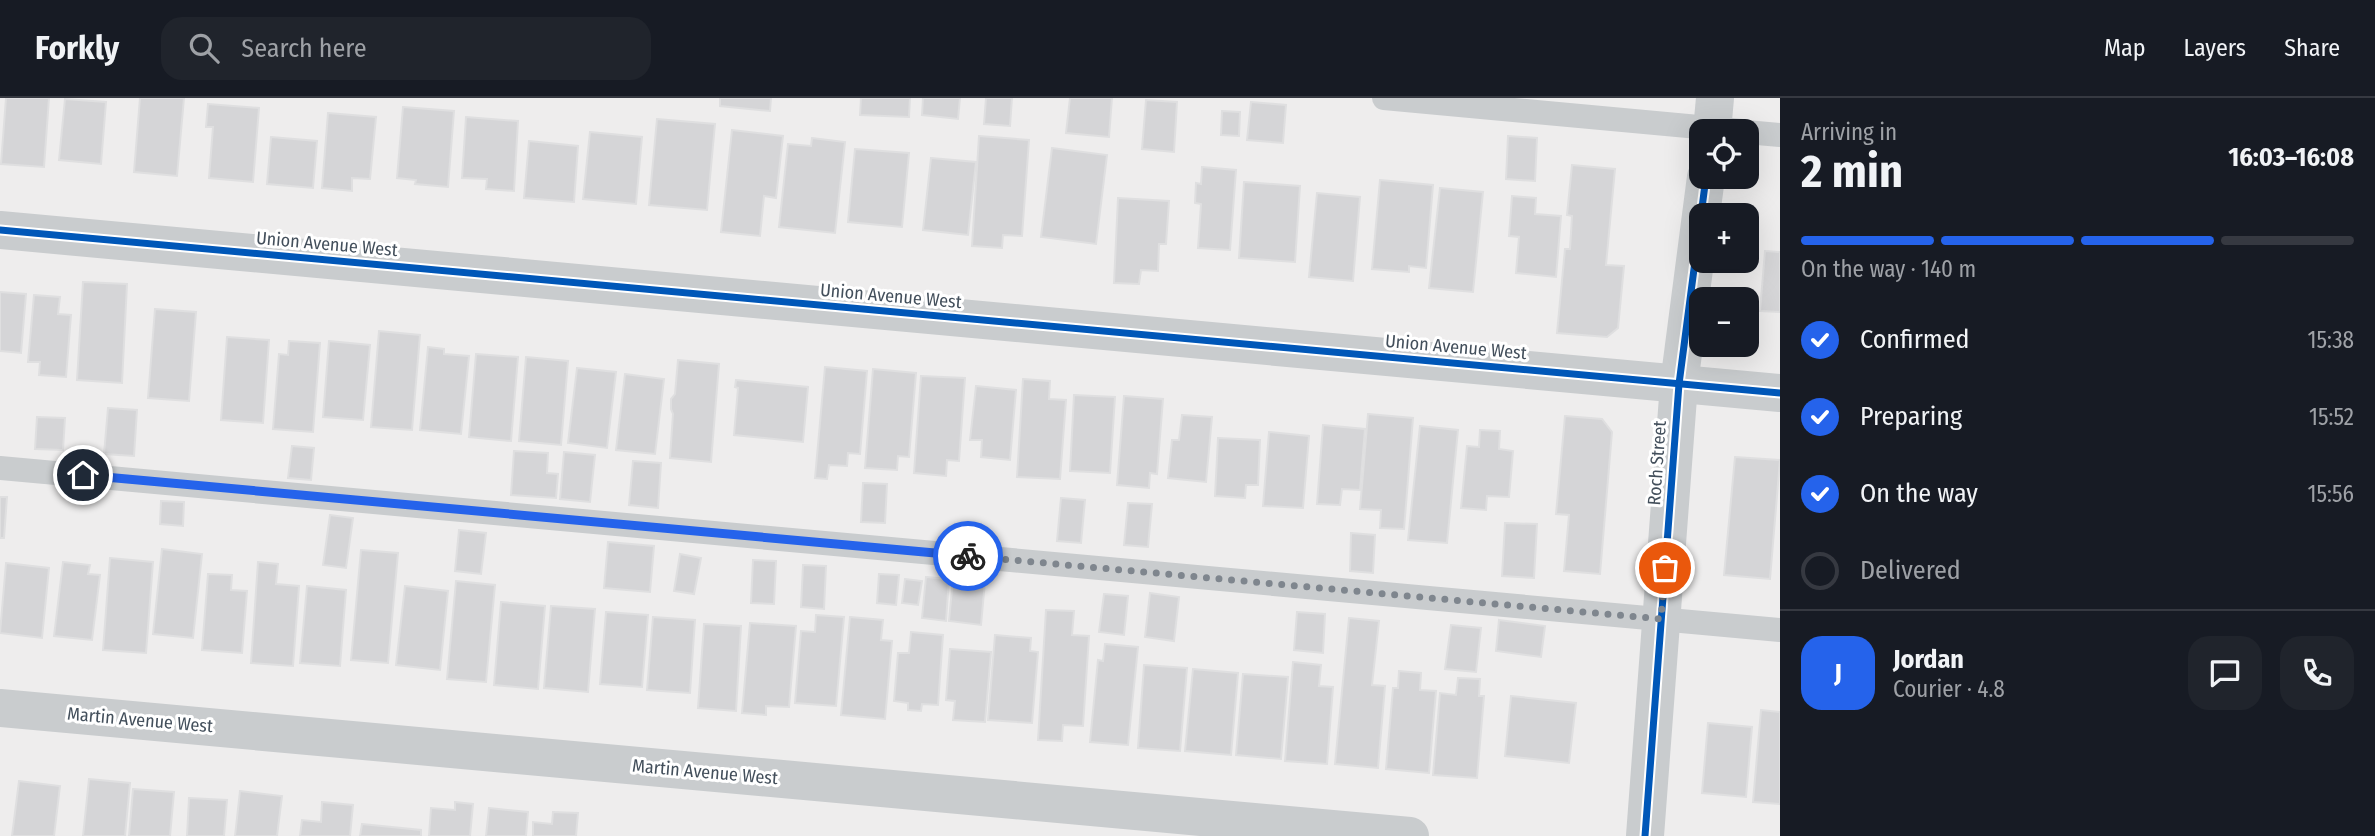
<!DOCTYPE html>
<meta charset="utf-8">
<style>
body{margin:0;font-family:"Fira Sans Condensed",sans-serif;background:#20242c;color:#f1f3f6;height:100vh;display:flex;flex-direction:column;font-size:26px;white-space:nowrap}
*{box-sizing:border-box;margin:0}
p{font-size:23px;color:#9ea1a6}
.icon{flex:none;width:38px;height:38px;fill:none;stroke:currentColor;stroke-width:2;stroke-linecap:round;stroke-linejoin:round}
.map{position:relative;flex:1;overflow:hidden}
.drawer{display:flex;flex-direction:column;background:#171b24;width:595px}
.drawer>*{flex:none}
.buttons{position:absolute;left:1689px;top:21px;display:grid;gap:14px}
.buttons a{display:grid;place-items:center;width:70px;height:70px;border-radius:14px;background:#171b24;box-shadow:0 7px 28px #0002;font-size:35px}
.pin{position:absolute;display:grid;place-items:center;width:60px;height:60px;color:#fff;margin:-30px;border:4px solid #fff;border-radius:50%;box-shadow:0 2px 7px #0007}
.courier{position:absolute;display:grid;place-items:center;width:70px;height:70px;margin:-35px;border:5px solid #2563eb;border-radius:50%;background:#fff;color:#222;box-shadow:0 2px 9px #0007}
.headline em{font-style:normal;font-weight:700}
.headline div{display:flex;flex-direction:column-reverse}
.headline{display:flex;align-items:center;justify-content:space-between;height:119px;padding:0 21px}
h1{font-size:46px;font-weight:700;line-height:52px}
.bar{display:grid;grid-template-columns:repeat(4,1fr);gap:10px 7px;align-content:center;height:84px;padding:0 21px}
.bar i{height:9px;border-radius:5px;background:#363941}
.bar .current{background:#2563eb}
.bar p{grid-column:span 4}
.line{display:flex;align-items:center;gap:18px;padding:0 21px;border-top:2px solid #363941}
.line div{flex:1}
.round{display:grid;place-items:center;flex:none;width:74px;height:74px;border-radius:21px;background:#20242c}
ol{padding:0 21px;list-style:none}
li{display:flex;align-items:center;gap:21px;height:77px}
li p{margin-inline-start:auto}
li .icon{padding:7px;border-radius:50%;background:#2563eb;color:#fff;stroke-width:4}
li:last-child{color:#9ea1a6}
li i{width:38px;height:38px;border:4px solid #363941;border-radius:50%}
header{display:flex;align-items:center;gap:42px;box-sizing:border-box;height:98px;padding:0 35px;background:#171b24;border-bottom:2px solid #363941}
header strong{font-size:33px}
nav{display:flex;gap:38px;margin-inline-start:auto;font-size:24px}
.search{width:490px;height:63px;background:#20242c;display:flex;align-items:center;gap:18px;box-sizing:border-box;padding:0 24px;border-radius:21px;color:#9ea1a6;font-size:26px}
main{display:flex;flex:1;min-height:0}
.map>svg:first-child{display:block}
.building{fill:#d5d5d7;stroke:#dfdfe0;stroke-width:2}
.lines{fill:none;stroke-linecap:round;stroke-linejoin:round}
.lane{stroke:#c9ccce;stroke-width:24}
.street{stroke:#c9ccce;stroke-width:38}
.cycleway-casing{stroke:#fff;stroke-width:11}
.cycleway{stroke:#0057b8;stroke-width:7}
.done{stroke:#7f868e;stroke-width:7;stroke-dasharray:0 12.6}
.route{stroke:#2563eb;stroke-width:9}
.labels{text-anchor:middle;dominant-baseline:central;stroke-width:6;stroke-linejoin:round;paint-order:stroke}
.street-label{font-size:18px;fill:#434f5b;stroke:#fff}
</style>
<header>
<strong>Forkly</strong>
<div class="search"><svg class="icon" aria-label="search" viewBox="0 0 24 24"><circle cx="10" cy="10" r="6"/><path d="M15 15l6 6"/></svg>Search here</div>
<nav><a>Map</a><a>Layers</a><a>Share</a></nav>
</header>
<main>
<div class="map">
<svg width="1780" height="738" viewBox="0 0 1780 738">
<rect width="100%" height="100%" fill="#eeeded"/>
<g class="building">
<polygon points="6,0 49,0 44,69 1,66"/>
<polygon points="140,0 184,0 177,78 134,74"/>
<polygon points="720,0 771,0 770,13 720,8"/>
<polygon points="861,0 910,0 909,19 860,17"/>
<polygon points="923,0 960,0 958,21 922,17"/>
<polygon points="986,0 1012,0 1010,28 984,26"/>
<polygon points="1070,0 1112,0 1109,39 1066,35"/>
<polygon points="65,1 106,4 101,66 59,62"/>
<polygon points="1146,2 1177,4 1174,54 1142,51"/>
<polygon points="1251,4 1286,7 1283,45 1247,42"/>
<polygon points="208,6 259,10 253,84 209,80 213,29 206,29"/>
<polygon points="403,9 454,13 448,89 415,86 416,82 397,80"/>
<polygon points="1222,13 1240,14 1239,38 1221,37"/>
<polygon points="328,15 376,19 370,81 352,80 352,93 322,90"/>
<polygon points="466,19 518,23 514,93 486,91 487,81 462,80"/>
<polygon points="657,21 715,26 707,112 649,107"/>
<polygon points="732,32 783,38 776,100 764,98 760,138 721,134"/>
<polygon points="590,34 642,39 636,106 583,101"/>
<polygon points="979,38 1029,42 1022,138 1003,137 1002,150 972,148"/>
<polygon points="1508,38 1537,40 1535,83 1506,81"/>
<polygon points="271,39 317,43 313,90 267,86"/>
<polygon points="812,40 845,44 835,135 779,129 788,46 811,48"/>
<polygon points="529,43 578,48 574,104 524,100"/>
<polygon points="1052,50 1107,57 1096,146 1041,139"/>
<polygon points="855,51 909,55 902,129 848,124"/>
<polygon points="931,60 976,64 968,137 923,132"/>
<polygon points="1572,67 1615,71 1606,167 1624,168 1618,230 1607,239 1557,235 1565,151 1570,151 1572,118 1567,117"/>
<polygon points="1202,69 1236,72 1230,152 1198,150 1201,106 1195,105 1196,85 1201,86"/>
<polygon points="1380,82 1433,87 1426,170 1409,168 1409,174 1372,171"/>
<polygon points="1244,84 1300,88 1295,164 1239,160"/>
<polygon points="1440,90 1483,94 1473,194 1429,190"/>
<polygon points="1317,95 1360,99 1353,183 1309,179"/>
<polygon points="1512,98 1536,100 1535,116 1561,118 1556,179 1516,175 1519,139 1509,138"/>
<polygon points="1118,100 1169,103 1166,146 1159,146 1158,173 1141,172 1139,186 1114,185"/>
<polygon points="1765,153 1780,154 1780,214 1760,213"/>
<polygon points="83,184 127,186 122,285 77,282"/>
<polygon points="0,194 26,196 21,255 0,253"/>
<polygon points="34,197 60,199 58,216 71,217 66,279 39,277 40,264 28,264"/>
<polygon points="155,211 196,214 189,303 148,300"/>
<polygon points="379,233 420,237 412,332 371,329"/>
<polygon points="227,239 269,242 263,325 221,322"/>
<polygon points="289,243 320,245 313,334 273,331 279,256 288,257"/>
<polygon points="329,243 370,247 363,322 323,319"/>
<polygon points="428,249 444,251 444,256 469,258 461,336 420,332"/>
<polygon points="476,256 518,259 511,343 469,339"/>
<polygon points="526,259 568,263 561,347 519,343"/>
<polygon points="678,262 719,266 711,364 670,360 673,316 671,311 671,301 675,296"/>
<polygon points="825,269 867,273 860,356 848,355 847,368 829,367 827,381 815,380"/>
<polygon points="577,270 616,274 607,350 568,345"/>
<polygon points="873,271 916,275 909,359 898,358 897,372 865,370"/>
<polygon points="625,276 664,281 655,356 616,352"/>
<polygon points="921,278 965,280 959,363 947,362 946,378 914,375"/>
<polygon points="1023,281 1050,283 1049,301 1066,302 1060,381 1017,379"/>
<polygon points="736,282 808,289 803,344 734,337 738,290 735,289"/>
<polygon points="976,288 1016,292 1010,362 981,359 982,342 970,342"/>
<polygon points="1074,297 1115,299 1110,375 1070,373"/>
<polygon points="1124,298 1163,301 1157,376 1150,375 1149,390 1117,387"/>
<polygon points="108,310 137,312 134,358 104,356"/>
<polygon points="1368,316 1413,320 1404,431 1380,430 1381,412 1360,411"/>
<polygon points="1182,317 1212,319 1206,384 1168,380 1172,342 1179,342"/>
<polygon points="1565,318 1602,321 1612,334 1600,476 1564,473 1569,417 1556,416"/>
<polygon points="37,319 65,320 63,352 35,351"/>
<polygon points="1323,327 1365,331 1360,392 1342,391 1340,407 1317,406"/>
<polygon points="1420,328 1458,332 1447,445 1408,442"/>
<polygon points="1480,332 1500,333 1499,351 1513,353 1509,399 1487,398 1486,412 1461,410 1467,348 1479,349"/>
<polygon points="1269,334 1309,338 1303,410 1263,408"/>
<polygon points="1218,340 1260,342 1258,387 1246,387 1245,400 1215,398"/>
<polygon points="292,348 314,350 311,382 288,380"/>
<polygon points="514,353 548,355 547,375 558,376 556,400 511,397"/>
<polygon points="564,354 595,357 590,404 560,401"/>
<polygon points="1735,359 1780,362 1770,481 1724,477"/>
<polygon points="633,363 661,365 658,410 629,407"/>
<polygon points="863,385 887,386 885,425 861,424"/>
<polygon points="0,399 7,399 4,440 0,440"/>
<polygon points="1061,400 1085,402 1081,445 1057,443"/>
<polygon points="161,403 184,404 183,428 160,426"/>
<polygon points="1128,405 1152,406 1148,449 1124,447"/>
<polygon points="330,417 353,420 346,470 323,467"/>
<polygon points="1505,425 1537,426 1534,480 1502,478"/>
<polygon points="459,432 486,435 481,476 455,473"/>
<polygon points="1351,435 1375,437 1373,475 1350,473"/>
<polygon points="608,444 654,448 650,494 604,490"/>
<polygon points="162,451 202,456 193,540 153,536"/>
<polygon points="361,452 398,455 388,565 351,562"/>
<polygon points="680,456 701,460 694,496 674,493"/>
<polygon points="110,460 153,464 146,555 103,552"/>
<polygon points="753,462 776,463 774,506 751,505"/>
<polygon points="63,464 90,467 88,476 100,477 92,542 54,538"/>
<polygon points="258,464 278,466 276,486 299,488 293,568 251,565"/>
<polygon points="6,465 49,470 42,540 0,535"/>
<polygon points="803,467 826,468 824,511 801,509"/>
<polygon points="208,476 232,477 231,492 247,493 242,555 202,552"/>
<polygon points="879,476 899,477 896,507 877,505"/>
<polygon points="926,479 949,481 946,523 922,520"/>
<polygon points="905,481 922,483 918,507 902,505"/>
<polygon points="953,481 985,483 981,527 949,523"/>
<polygon points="456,483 495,487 486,584 447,581"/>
<polygon points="307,488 346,492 340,568 300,565"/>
<polygon points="405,488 448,493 440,572 396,567"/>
<polygon points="1150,495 1179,499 1174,543 1145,539"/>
<polygon points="1104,496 1128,498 1124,537 1099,534"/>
<polygon points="501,504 545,508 538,591 494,587"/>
<polygon points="551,508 595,511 588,594 544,590"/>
<polygon points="1046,512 1074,513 1072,537 1089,538 1083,628 1063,627 1062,643 1038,642"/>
<polygon points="606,514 648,517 642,589 600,586"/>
<polygon points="1297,514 1325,516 1323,555 1294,552"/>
<polygon points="816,517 844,519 836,608 795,605 801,533 815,534"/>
<polygon points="653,519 695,522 690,595 647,592"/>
<polygon points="850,519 883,522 881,542 892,543 885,621 841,617"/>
<polygon points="1349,520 1379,523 1372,587 1385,588 1378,670 1335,666"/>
<polygon points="1499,522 1545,528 1541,559 1496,553"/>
<polygon points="750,525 796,528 789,609 766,608 766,617 742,615"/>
<polygon points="704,526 741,528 736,613 698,610"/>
<polygon points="1451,527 1481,530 1476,574 1445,571"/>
<polygon points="911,534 943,537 938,607 922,606 921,613 908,612 908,605 894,603 898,555 909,555"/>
<polygon points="995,537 1031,540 1030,553 1038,554 1032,625 988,622"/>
<polygon points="1105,546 1138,549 1128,647 1090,644 1098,562 1103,563"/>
<polygon points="950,551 991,554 985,624 953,622 955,603 946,602"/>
<polygon points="1293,564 1321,567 1319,588 1333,589 1327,666 1285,663"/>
<polygon points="1144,567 1187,570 1180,653 1138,650"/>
<polygon points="1193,571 1238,575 1231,657 1185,653"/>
<polygon points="1399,573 1421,575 1420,592 1436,593 1429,675 1386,671 1393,590 1398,590"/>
<polygon points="1243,576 1288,579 1281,661 1236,657"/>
<polygon points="1458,580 1480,581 1479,598 1484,598 1477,680 1433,677 1440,595 1456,597"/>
<polygon points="1511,598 1576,605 1569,665 1505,658"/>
<polygon points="1761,612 1780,614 1780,706 1753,704"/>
<polygon points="1708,625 1752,629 1746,699 1702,695"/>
<polygon points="89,681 130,685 125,738 83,738"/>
<polygon points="19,683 60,688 54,738 12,738"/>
<polygon points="133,691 174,694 170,738 129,738"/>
<polygon points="240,693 282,698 277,738 235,738"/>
<polygon points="189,700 227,702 224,738 187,738"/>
<polygon points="322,704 353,707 350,738 300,738 302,722 321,724"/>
<polygon points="455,704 473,706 470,738 429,738 431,710 455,712"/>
<polygon points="489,710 528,714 526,738 486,738"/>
<polygon points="553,714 578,715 576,738 533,738 533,724 552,726"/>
<polygon points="362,726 421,732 421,738 360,738"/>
</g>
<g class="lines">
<g class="lane">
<polyline points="1384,0 1742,33"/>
<polyline points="1746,34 1780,37"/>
<polyline points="0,370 1780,532"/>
</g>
<g class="street">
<polyline points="1712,33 1715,0"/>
<polyline points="0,132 1780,295"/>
<polyline points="0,610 1410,738"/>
<polyline points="1645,738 1679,286 1706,79"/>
</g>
<g class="cycleway-casing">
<g id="cycleway">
<polyline points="0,132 1780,295"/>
<polyline points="1645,738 1679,286 1706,79"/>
</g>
</g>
<use href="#cycleway" class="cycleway"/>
</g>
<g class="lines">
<polyline class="done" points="968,458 1661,521 1665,470"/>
<polyline class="route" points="83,377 968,458"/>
</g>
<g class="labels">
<g class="street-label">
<text transform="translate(327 146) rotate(5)">Union Avenue West</text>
<text transform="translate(891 198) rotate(5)">Union Avenue West</text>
<text transform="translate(1456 249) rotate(5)">Union Avenue West</text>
<text transform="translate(1657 365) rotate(-86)">Roch Street</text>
<text transform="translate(140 622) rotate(5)">Martin Avenue West</text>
<text transform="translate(705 674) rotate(5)">Martin Avenue West</text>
</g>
</g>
</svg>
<div class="buttons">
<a><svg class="icon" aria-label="locate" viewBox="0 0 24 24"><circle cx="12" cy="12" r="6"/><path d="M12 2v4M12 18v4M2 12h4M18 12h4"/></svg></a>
<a>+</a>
<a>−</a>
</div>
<div class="pin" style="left:1665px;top:470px;background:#ea580c"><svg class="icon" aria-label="bag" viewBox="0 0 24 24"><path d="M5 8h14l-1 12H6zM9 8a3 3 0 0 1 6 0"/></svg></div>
<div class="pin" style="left:83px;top:377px;background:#1f2937"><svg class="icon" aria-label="home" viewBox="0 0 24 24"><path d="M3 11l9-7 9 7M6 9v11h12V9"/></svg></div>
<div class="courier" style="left:968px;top:458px"><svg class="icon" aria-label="bike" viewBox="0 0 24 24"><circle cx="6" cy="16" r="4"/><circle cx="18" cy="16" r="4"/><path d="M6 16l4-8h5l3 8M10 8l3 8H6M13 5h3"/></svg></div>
</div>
<section class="drawer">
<div class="headline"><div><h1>2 min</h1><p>Arriving in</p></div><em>16:03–16:08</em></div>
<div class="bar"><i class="current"></i><i class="current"></i><i class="current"></i><i></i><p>On the way · 140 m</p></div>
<ol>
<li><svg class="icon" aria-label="check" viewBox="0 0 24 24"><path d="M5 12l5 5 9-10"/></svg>Confirmed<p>15:38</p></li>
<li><svg class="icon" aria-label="check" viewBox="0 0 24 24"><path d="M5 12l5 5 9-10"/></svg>Preparing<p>15:52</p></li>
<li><svg class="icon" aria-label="check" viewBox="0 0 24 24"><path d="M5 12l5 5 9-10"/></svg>On the way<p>15:56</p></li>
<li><i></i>Delivered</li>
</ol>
<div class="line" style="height:126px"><b class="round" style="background:#2563eb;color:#fff">J</b><div><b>Jordan</b><p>Courier · 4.8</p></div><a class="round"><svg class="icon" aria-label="chat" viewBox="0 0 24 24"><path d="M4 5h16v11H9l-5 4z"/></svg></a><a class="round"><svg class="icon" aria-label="phone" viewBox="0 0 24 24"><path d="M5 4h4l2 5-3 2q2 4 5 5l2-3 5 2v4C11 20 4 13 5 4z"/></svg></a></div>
</section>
</main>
